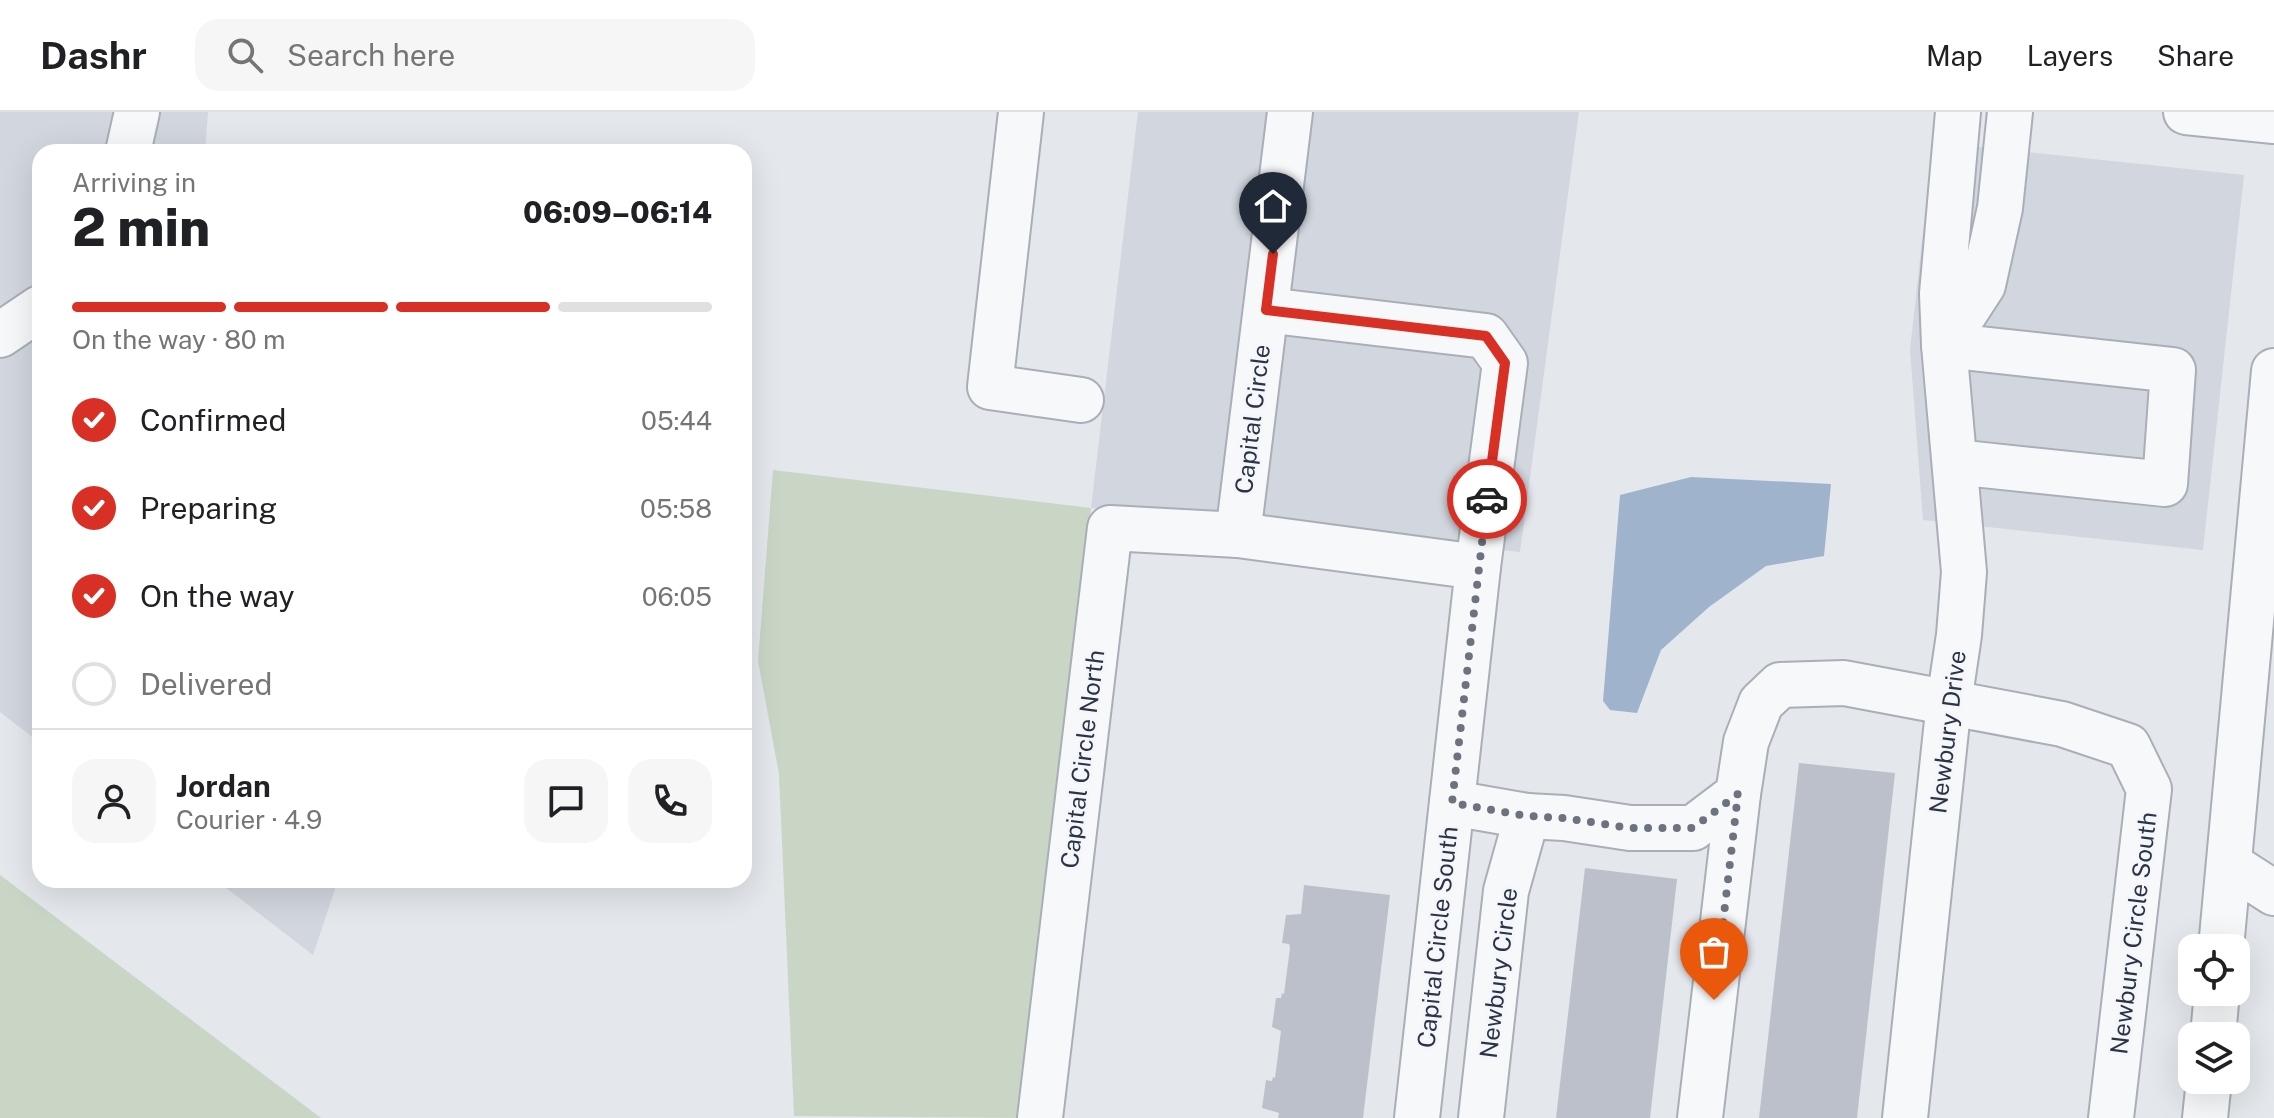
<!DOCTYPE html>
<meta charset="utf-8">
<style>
body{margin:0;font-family:"Public Sans",sans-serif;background:#f6f6f6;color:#202124;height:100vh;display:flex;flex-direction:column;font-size:30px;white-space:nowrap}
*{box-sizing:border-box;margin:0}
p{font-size:26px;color:#757577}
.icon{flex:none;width:44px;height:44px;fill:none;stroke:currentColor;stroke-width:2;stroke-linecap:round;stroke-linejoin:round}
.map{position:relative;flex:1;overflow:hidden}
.drawer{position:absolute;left:32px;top:32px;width:720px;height:744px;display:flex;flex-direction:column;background:#fff;border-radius:24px;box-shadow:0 8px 32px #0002}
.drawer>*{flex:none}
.fabs{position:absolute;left:2178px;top:822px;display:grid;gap:16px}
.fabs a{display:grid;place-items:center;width:72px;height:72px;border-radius:16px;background:#fff;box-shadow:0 8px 32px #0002;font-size:40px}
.pin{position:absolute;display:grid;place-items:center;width:68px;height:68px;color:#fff;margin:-82px -34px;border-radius:50% 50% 50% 0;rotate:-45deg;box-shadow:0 0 8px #0007}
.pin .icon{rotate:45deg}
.courier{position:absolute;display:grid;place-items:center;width:80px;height:80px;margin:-40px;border:6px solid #d93025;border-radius:50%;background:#fff;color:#222;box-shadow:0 2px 10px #0007}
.summary em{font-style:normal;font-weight:800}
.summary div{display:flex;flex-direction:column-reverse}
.summary{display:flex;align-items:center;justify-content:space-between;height:136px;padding:0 40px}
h1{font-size:52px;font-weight:800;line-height:60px}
.bar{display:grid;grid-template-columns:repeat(4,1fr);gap:12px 8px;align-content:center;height:96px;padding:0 40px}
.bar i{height:10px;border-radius:6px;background:#e0e0e0}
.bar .active{background:#d93025}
.bar p{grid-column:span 4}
.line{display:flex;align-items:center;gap:20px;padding:0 40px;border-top:2px solid #e0e0e0}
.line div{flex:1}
.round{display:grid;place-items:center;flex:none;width:84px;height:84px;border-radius:24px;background:#f6f6f6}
ol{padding:0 40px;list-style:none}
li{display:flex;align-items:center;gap:24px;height:88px}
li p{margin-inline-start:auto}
li .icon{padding:8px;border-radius:50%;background:#d93025;color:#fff;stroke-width:4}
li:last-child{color:#757577}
li i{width:44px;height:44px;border:4px solid #e0e0e0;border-radius:50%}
header{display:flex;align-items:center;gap:48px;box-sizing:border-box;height:112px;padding:0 40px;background:#fff;border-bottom:2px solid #e0e0e0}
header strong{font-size:38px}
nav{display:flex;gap:44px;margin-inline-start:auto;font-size:28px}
.search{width:560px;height:72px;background:#f6f6f6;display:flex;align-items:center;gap:20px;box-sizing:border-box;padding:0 28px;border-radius:24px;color:#757577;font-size:30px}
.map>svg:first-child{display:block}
.built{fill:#d2d6de}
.green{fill:#c9d6c5}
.water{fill:#9fb4cc}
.building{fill:#bbc0ca}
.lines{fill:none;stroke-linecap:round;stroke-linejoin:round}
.minor-casing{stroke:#a9aeb7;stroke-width:48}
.minor{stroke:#f7f8fa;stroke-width:44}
.done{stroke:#6c737f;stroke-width:8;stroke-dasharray:0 14.4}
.route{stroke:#d93025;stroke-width:10}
.labels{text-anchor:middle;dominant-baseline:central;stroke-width:6;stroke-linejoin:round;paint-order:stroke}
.street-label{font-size:24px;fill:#2b3445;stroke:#f4f6f9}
</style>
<header>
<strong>Dashr</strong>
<div class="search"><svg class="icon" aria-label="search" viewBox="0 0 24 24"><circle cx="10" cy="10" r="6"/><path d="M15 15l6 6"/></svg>Search here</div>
<nav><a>Map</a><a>Layers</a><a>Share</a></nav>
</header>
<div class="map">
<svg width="2274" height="1006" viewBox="0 0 2274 1006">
<rect width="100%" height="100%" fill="#e4e7ec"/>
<g class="built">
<polygon points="0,0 208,0 205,40 40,40 40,631 0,600"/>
<polygon points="1138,0 1579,0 1520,440 1091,396"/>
<polygon points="1933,30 2244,63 2203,438 1923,408 1910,238"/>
<polygon points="216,768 338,768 313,843"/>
</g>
<g class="green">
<polygon points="773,358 1091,396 1019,1006 794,1004 779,662 758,549"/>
<polygon points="0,763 321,1006 0,1006"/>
</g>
<polygon class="water" points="1691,365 1831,372 1824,444 1766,454 1709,495 1661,538 1637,601 1610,598 1603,589 1620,383"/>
<g class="building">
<polygon points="1799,651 1895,661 1857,1006 1759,1006"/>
<polygon points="1585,756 1677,767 1650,1006 1556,1006"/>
<polygon points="1304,773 1390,783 1363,1006 1278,1006 1279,1001 1262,996 1266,968 1272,969 1273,965 1275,966 1281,919 1272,915 1276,886 1281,886 1282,881 1284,882 1290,836 1289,832 1282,831 1286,803 1301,802"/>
</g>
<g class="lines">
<g class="minor-casing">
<g id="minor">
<polyline points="1021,0 990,275 1081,288"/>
<polyline points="1958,0 1942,182 1944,233 1983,173 2000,96 2010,0"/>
<polyline points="2186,0 2274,9"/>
<polyline points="128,40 137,0"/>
<polyline points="1266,198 1486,224 1505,251 1478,455"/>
<polyline points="0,223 40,196"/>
<polyline points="1238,423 1290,0"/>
<polyline points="1452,691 1527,704"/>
<polyline points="2229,752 2274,781"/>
<polyline points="2221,836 2274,259"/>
<polyline points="2213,924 2217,880"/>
<polyline points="1040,1006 1110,416 1238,423 1478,455 1417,1006"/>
<polyline points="1481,1006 1506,779 1527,704 1564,706 1630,716 1693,716 1738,682 1746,630 1761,591 1780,573 1844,571 2062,612 2128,634 2149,677 2111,1006"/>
<polyline points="1700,1006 1738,682"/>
<polyline points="1905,1006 1949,590 1959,523 1964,460 1944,233 2173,258 2165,372 1955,350"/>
<polyline points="2205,1006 2209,968"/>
</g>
</g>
<use href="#minor" class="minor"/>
</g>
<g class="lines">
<polyline class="done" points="1487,387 1452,691 1527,704 1564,706 1630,716 1693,716 1738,682 1714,888"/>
<polyline class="route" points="1273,142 1266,198 1486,224 1505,251 1487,387"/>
</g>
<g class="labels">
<g class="street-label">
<text transform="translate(1252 307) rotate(-83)">Capital Circle</text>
<text transform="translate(1947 620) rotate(-83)">Newbury Drive</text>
<text transform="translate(1082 647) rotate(-83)">Capital Circle North</text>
<text transform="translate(2133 821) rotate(-83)">Newbury Circle South</text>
<text transform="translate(1437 825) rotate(-84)">Capital Circle South</text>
<text transform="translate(1498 861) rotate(-83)">Newbury Circle</text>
</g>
</g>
</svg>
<div class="fabs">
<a><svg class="icon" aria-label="locate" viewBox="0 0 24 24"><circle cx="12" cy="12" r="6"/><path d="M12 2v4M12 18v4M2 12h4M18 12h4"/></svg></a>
<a><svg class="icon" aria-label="layers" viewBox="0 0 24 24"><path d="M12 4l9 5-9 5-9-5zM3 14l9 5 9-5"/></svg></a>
</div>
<div class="pin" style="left:1714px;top:888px;background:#ea580c"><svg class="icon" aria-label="bag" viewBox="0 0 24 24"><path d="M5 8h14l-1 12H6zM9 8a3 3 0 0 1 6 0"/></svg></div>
<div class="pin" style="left:1273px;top:142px;background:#1f2937"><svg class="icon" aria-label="home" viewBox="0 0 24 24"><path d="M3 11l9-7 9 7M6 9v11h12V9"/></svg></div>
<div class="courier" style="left:1487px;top:387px"><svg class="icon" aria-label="car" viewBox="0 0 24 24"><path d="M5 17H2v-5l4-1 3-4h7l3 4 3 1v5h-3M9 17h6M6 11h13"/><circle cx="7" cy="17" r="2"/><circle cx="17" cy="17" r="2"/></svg></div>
<section class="drawer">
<div class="summary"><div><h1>2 min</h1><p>Arriving in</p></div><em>06:09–06:14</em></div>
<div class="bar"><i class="active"></i><i class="active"></i><i class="active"></i><i></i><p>On the way · 80 m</p></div>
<ol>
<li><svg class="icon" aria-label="check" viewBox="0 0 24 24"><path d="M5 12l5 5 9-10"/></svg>Confirmed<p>05:44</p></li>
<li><svg class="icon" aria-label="check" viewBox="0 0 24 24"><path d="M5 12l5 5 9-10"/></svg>Preparing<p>05:58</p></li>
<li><svg class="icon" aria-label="check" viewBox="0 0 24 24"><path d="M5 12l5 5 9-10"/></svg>On the way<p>06:05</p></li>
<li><i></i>Delivered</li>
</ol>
<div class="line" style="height:144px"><a class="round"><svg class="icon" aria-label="person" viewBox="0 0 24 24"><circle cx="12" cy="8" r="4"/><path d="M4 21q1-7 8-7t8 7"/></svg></a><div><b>Jordan</b><p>Courier · 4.9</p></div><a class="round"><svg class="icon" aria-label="chat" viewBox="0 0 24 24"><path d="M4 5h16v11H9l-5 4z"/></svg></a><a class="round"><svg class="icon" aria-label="phone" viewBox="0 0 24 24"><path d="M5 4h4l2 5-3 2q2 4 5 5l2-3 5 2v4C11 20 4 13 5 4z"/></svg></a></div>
</section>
</div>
